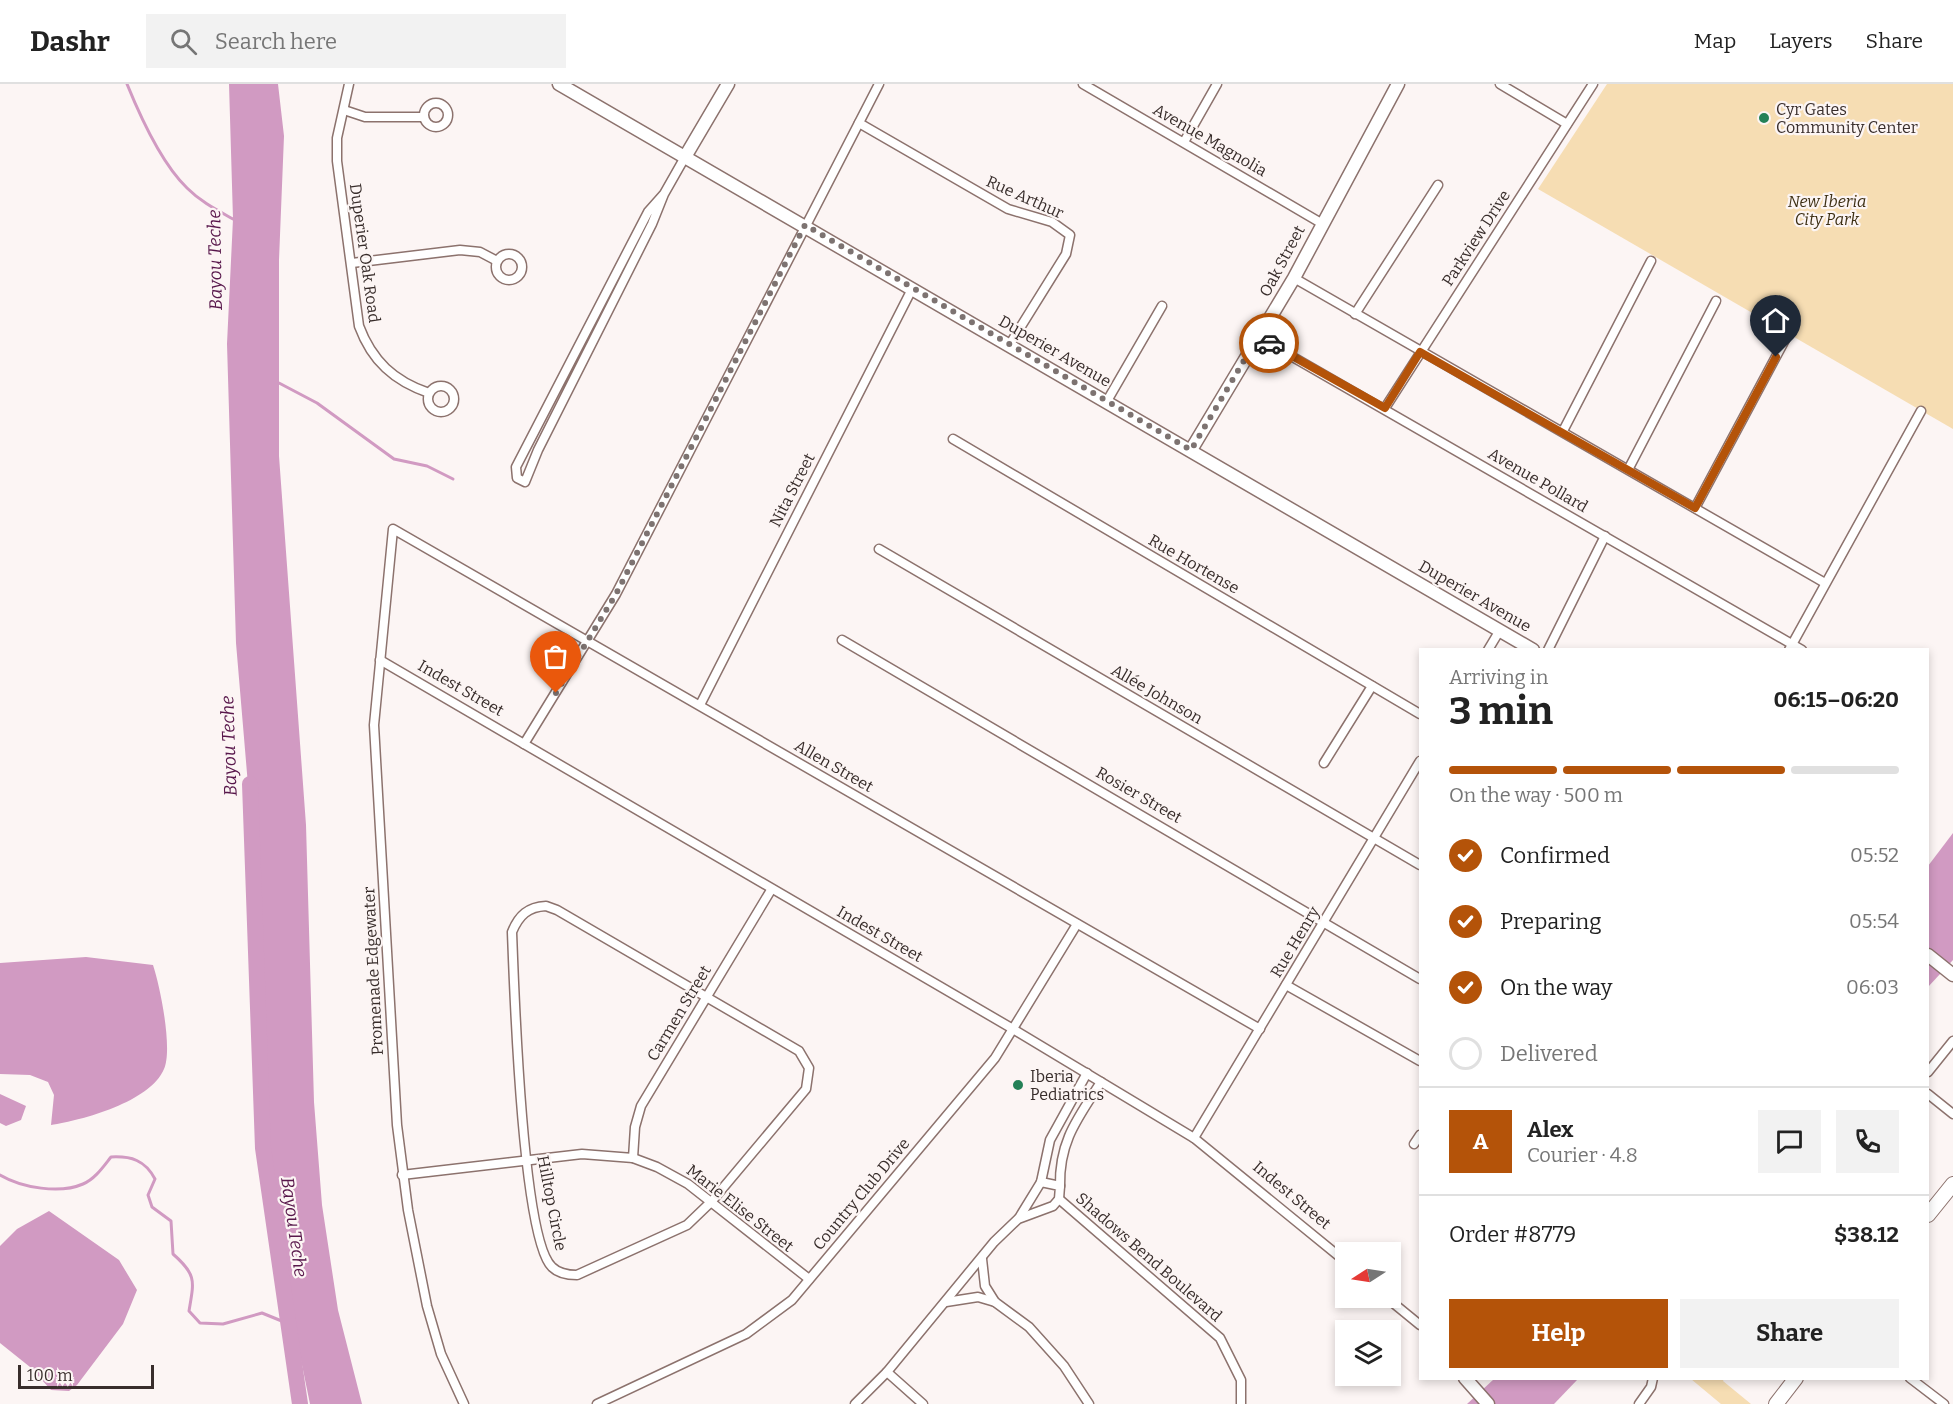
<!DOCTYPE html>
<meta charset="utf-8">
<style>
body{margin:0;font-family:Bitter,serif;background:#f2f2f2;color:#222;height:100vh;display:flex;flex-direction:column;font-size:22px;white-space:nowrap}
*{box-sizing:border-box;margin:0}
p{font-size:20px;color:#767676}
.icon{flex:none;width:33px;height:33px;fill:none;stroke:currentColor;stroke-width:2;stroke-linecap:round;stroke-linejoin:round}
.map{position:relative;flex:1;overflow:hidden}
.sheet{position:absolute;left:1419px;top:564px;width:510px;height:732px;display:flex;flex-direction:column;background:#fff;border-radius:0px;box-shadow:0 3px 9px #0003}
.sheet>*{flex:none}
.needle{width:39px;rotate:258deg}
.buttons{position:absolute;left:1335px;top:1158px;display:grid;gap:12px}
.buttons a{display:grid;place-items:center;width:66px;height:66px;border-radius:0px;background:#fff;box-shadow:0 3px 9px #0003;font-size:30px}
.scale{position:absolute;left:18px;bottom:15px;width:136px;box-sizing:border-box;padding-left:6px;border:3px solid #382d2b;border-top:0;font-size:16px;line-height:21px;white-space:nowrap;color:#382d2b;-webkit-text-stroke:4px #fcf5f4;paint-order:stroke}
.pin{position:absolute;display:grid;place-items:center;width:51px;height:51px;color:#fff;margin:-62px -26px;border-radius:50% 50% 50% 0;rotate:-45deg;box-shadow:0 0 6px #0007}
.pin .icon{rotate:45deg}
.courier{position:absolute;display:grid;place-items:center;width:60px;height:60px;margin:-30px;border:4px solid #b45309;border-radius:50%;background:#fff;color:#222;box-shadow:0 2px 8px #0007}
.head em{font-style:normal;font-weight:700}
.head div{display:flex;flex-direction:column-reverse}
.head{display:flex;align-items:center;justify-content:space-between;height:102px;padding:0 30px}
h1{font-size:39px;font-weight:700;line-height:45px}
.bar{display:grid;grid-template-columns:repeat(4,1fr);gap:9px 6px;align-content:center;height:72px;padding:0 30px}
.bar i{height:8px;border-radius:4px;background:#e0e0e0}
.bar .on{background:#b45309}
.bar p{grid-column:span 4}
.line{display:flex;align-items:center;gap:15px;padding:0 30px;border-top:2px solid #e0e0e0}
.line div{flex:1}
.round{display:grid;place-items:center;flex:none;width:63px;height:63px;border-radius:0px;background:#f2f2f2}
ol{padding:0 30px;list-style:none}
li{display:flex;align-items:center;gap:18px;height:66px}
li p{margin-inline-start:auto}
li .icon{padding:6px;border-radius:50%;background:#b45309;color:#fff;stroke-width:4}
li:last-child{color:#767676}
li i{width:33px;height:33px;border:3px solid #e0e0e0;border-radius:50%}
.primary-button{display:flex;gap:12px;margin-top:auto;padding:12px 30px}
.primary-button a{flex:1;height:69px;border-radius:0px;background:#b45309;color:#fff;font-size:24px;font-weight:700;line-height:69px;text-align:center}
.primary-button a+a{background:#f2f2f2;color:#222}
header{display:flex;align-items:center;gap:36px;box-sizing:border-box;height:84px;padding:0 30px;background:#fff;border-bottom:2px solid #e0e0e0}
header strong{font-size:28px}
nav{display:flex;gap:33px;margin-inline-start:auto;font-size:21px}
.search{width:420px;height:54px;background:#f2f2f2;display:flex;align-items:center;gap:15px;box-sizing:border-box;padding:0 21px;border-radius:0px;color:#767676;font-size:22px}
.map>svg:first-child{display:block}
.green{fill:#f6ddb3}
.water{fill:#d19ac2}
.lines{fill:none;stroke-linecap:round;stroke-linejoin:round}
.stream{stroke:#d19ac2;stroke-width:3}
.river{stroke:#d19ac2;stroke-width:16}
.street-casing{stroke:#8c726d;stroke-width:11}
.secondary-casing{stroke:#8c726d;stroke-width:15}
.primary-casing{stroke:#8c726d;stroke-width:16}
.street{stroke:#fff;stroke-width:8}
.secondary{stroke:#fff;stroke-width:12}
.primary{stroke:#fff;stroke-width:14}
.done{stroke:#7d7371;stroke-width:6;stroke-dasharray:0 10.8}
.route{stroke:#b45309;stroke-width:8}
.poi-dot{fill:#248157;stroke:#fcf5f4;stroke-width:2}
.labels{text-anchor:middle;dominant-baseline:central;stroke-width:4.5;stroke-linejoin:round;paint-order:stroke}
.poi-label{font-size:16px;fill:#382d2b;stroke:#fcf5f4;text-anchor:start}
.street-label{font-size:16px;fill:#382d2b;stroke:#fcf5f4}
.park-label{font-size:16px;font-style:italic;fill:#3e3015;stroke:#fcf5f4}
.water-label{font-size:18px;font-style:italic;fill:#58174b;stroke:#fcf5f4}
</style>
<header>
<strong>Dashr</strong>
<div class="search"><svg class="icon" aria-label="search" viewBox="0 0 24 24"><circle cx="10" cy="10" r="6"/><path d="M15 15l6 6"/></svg>Search here</div>
<nav><a>Map</a><a>Layers</a><a>Share</a></nav>
</header>
<div class="map">
<svg width="1953" height="1320" viewBox="0 0 1953 1320">
<rect width="100%" height="100%" fill="#fcf5f4"/>
<g class="green">
<polygon points="1607,0 1953,0 1953,345 1538,105"/>
<polygon points="1691,1295 1724,1295 1723,1297 1751,1320 1721,1320"/>
</g>
<g class="water">
<polygon points="229,0 278,0 284,52 279,176 279,372 306,741 314,1018 322,1121 338,1226 362,1320 310,1320 294,1242 268,1073 261,855 236,559 227,260 233,135"/>
<polygon points="1953,749 1953,876 1928,903 1928,782"/>
<path d="M86,873L153,881C160,902 173,965 164,985C150,1018 83,1036 51,1041L54,1011L48,998L30,991L0,990V879Z"/>
<polygon points="0,1010 26,1022 21,1036 6,1042 0,1039"/>
<polygon points="49,1127 119,1176 137,1206 123,1240 77,1301 69,1307 51,1306 30,1283 0,1259 0,1162 17,1145"/>
<polygon points="1494,1295 1578,1295 1554,1320 1467,1320"/>
</g>
<g class="lines">
<g class="stream">
<path d="M127,0C140,32 162,80 187,104C201,118 217,126 233,135"/>
<polyline points="279,299 317,319 394,375 427,382 453,395"/>
<path d="M0,1091C22,1104 60,1110 83,1100C95,1095 103,1083 111,1073C131,1072 145,1076 155,1095L148,1111L152,1123L171,1137L173,1170C197,1191 194,1197 189,1227L200,1239L223,1240L262,1229L294,1242"/>
</g>
<polyline class="river" points="250,700 263,1064 300,1320"/>
<g class="street-casing">
<g id="street">
<path d="M349,0L337,54V77L359,242C372,277 394,297 429,309"/>
<polyline points="1083,0 1321,139"/>
<polyline points="1500,0 1567,40"/>
<circle cx="436" cy="31" r="12"/>
<polyline points="344,26 365,33 424,33"/>
<polyline points="859,39 1008,125 1052,138 1070,151 1066,170 1010,260"/>
<polyline points="1184,58 1217,0"/>
<polyline points="664,110 648,128 516,383 517,394 525,398 538,366 652,140 664,110 685,73"/>
<circle cx="509" cy="183" r="13"/>
<polyline points="352,179 460,166 480,168 497,177"/>
<polyline points="1294,194 1825,499"/>
<polyline points="1355,230 1438,101"/>
<polyline points="1258,253 1802,566"/>
<circle cx="441" cy="315" r="13"/>
<polyline points="1107,317 1162,222"/>
<polyline points="1385,324 1593,0"/>
<polyline points="1563,347 1651,177"/>
<polyline points="953,355 1420,630"/>
<polyline points="1629,384 1716,217"/>
<polyline points="1695,424 1786,254"/>
<polyline points="879,465 1420,781"/>
<polyline points="842,556 1420,895"/>
<polyline points="1488,566 1500,546"/>
<polyline points="1548,566 1605,452"/>
<polyline points="1789,566 1921,327"/>
<polyline points="380,576 1013,945 1194,1054 1346,1178"/>
<polyline points="700,621 912,205"/>
<polyline points="524,660 616,510 879,0"/>
<polyline points="1324,679 1372,602"/>
<path d="M546,822L557,826L799,967L809,984L806,1005L712,1117L687,1141L577,1191C568,1191 559,1190 552,1183C522,1155 514,901 512,848C519,831 528,823 546,822Z"/>
<polyline points="1286,901 1420,977"/>
<polyline points="1928,988 1953,957"/>
<polyline points="1928,1010 1953,1030"/>
<polyline points="1194,1054 1420,677"/>
<polyline points="1414,1060 1420,1051"/>
<polyline points="633,1074 635,1043 641,1022 771,806"/>
<polyline points="402,1091 582,1070 633,1074 657,1083 688,1100 809,1195"/>
<path d="M1060,1102C1059,1057 1078,1034 1101,998"/>
<polyline points="1059,1115 1220,1254 1241,1296 1241,1320"/>
<polyline points="1019,1134 1041,1098 1050,1056 1087,989"/>
<polyline points="982,1175 985,1202 995,1218 1029,1243 1064,1282 1089,1320"/>
<polyline points="1387,1214 1420,1241"/>
<polyline points="946,1218 978,1213 995,1218"/>
<polyline points="887,1288 923,1320"/>
<polyline points="1910,1294 1944,1320"/>
<polyline points="464,1320 441,1270 427,1222 408,1126 397,1041 374,641 393,445 1260,945"/>
<polyline points="597,1320 746,1250 792,1216 995,974 1077,840"/>
<polyline points="855,1320 887,1288 994,1158 1018,1135 1053,1122 1059,1115 1060,1102 1041,1098"/>
<polyline points="1639,1320 1651,1303 1653,1294"/>
</g>
</g>
<g class="secondary-casing">
<g id="secondary">
<polyline points="559,0 1533,566"/>
<polyline points="685,73 728,0"/>
<polyline points="1191,366 1294,194 1398,0"/>
<polyline points="1928,871 1953,891"/>
<polyline points="1465,1294 1488,1320"/>
</g>
</g>
<g class="primary-casing">
<g id="primary">
<polyline points="1928,1131 1953,1100"/>
<polyline points="1776,1320 1796,1294"/>
</g>
</g>
<use href="#street" class="street"/>
<use href="#secondary" class="secondary"/>
<use href="#primary" class="primary"/>
</g>
<g class="lines">
<polyline class="done" points="556,609 616,510 805,141 1191,366 1258,253 1269,259"/>
<polyline class="route" points="1269,259 1385,324 1420,268 1695,424 1776,273"/>
</g>
<g class="poi-dot">
<circle cx="1764" cy="34" r="6"/>
<circle cx="1018" cy="1001" r="6"/>
</g>
<g class="labels">
<g class="poi-label">
<text x="1776" y="25">Cyr Gates<tspan x="1776" dy="18">Community Center</tspan></text>
<text x="1030" y="992">Iberia<tspan x="1030" dy="18">Pediatrics</tspan></text>
</g>
<g class="street-label">
<text transform="translate(1210 56) rotate(30)">Avenue Magnolia</text>
<text transform="translate(1025 113) rotate(24)">Rue Arthur</text>
<text transform="translate(1476 154) rotate(-57)">Parkview Drive</text>
<text transform="translate(365 169) rotate(82)">Duperier Oak Road</text>
<text transform="translate(1282 177) rotate(-62)">Oak Street</text>
<text transform="translate(1055 267) rotate(30)">Duperier Avenue</text>
<text transform="translate(1538 396) rotate(30)">Avenue Pollard</text>
<text transform="translate(792 406) rotate(-63)">Nita Street</text>
<text transform="translate(1194 480) rotate(30)">Rue Hortense</text>
<text transform="translate(1475 512) rotate(30)">Duperier Avenue</text>
<text transform="translate(461 604) rotate(30)">Indest Street</text>
<text transform="translate(1157 610) rotate(30)">Allée Johnson</text>
<text transform="translate(834 682) rotate(30)">Allen Street</text>
<text transform="translate(1139 711) rotate(30)">Rosier Street</text>
<text transform="translate(880 850) rotate(30)">Indest Street</text>
<text transform="translate(1295 858) rotate(-59)">Rue Henry</text>
<text transform="translate(373 887) rotate(-93)">Promenade Edgewater</text>
<text transform="translate(679 929) rotate(-59)">Carmen Street</text>
<text transform="translate(861 1110) rotate(-50)">Country Club Drive</text>
<text transform="translate(1292 1111) rotate(40)">Indest Street</text>
<text transform="translate(552 1119) rotate(79)">Hilltop Circle</text>
<text transform="translate(740 1124) rotate(38)">Marie Elise Street</text>
<text transform="translate(1149 1173) rotate(41)">Shadows Bend Boulevard</text>
</g>
<g class="park-label">
<text x="1827" y="117">New Iberia<tspan x="1827" dy="18">City Park</tspan></text>
</g>
<g class="water-label">
<text transform="translate(215 176) rotate(-91)">Bayou Teche</text>
<text transform="translate(229 662) rotate(-92)">Bayou Teche</text>
<text transform="translate(294 1143) rotate(82)">Bayou Teche</text>
</g>
</g>
</svg>
<div class="buttons">
<a><svg class="needle" viewBox="-14 -14 28 28"><path d="M0-13l5 13h-10z" fill="#e53935"/><path d="M0 13l5-13h-10z" fill="#767676"/></svg></a>
<a><svg class="icon" aria-label="layers" viewBox="0 0 24 24"><path d="M12 4l9 5-9 5-9-5zM3 14l9 5 9-5"/></svg></a>
</div>
<div class="scale">100 m</div>
<div class="pin" style="left:556px;top:609px;background:#ea580c"><svg class="icon" aria-label="bag" viewBox="0 0 24 24"><path d="M5 8h14l-1 12H6zM9 8a3 3 0 0 1 6 0"/></svg></div>
<div class="pin" style="left:1776px;top:273px;background:#1f2937"><svg class="icon" aria-label="home" viewBox="0 0 24 24"><path d="M3 11l9-7 9 7M6 9v11h12V9"/></svg></div>
<div class="courier" style="left:1269px;top:259px"><svg class="icon" aria-label="car" viewBox="0 0 24 24"><path d="M5 17H2v-5l4-1 3-4h7l3 4 3 1v5h-3M9 17h6M6 11h13"/><circle cx="7" cy="17" r="2"/><circle cx="17" cy="17" r="2"/></svg></div>
<section class="sheet">
<div class="head"><div><h1>3 min</h1><p>Arriving in</p></div><em>06:15–06:20</em></div>
<div class="bar"><i class="on"></i><i class="on"></i><i class="on"></i><i></i><p>On the way · 500 m</p></div>
<ol>
<li><svg class="icon" aria-label="check" viewBox="0 0 24 24"><path d="M5 12l5 5 9-10"/></svg>Confirmed<p>05:52</p></li>
<li><svg class="icon" aria-label="check" viewBox="0 0 24 24"><path d="M5 12l5 5 9-10"/></svg>Preparing<p>05:54</p></li>
<li><svg class="icon" aria-label="check" viewBox="0 0 24 24"><path d="M5 12l5 5 9-10"/></svg>On the way<p>06:03</p></li>
<li><i></i>Delivered</li>
</ol>
<div class="line" style="height:108px"><b class="round" style="background:#b45309;color:#fff">A</b><div><b>Alex</b><p>Courier · 4.8</p></div><a class="round"><svg class="icon" aria-label="chat" viewBox="0 0 24 24"><path d="M4 5h16v11H9l-5 4z"/></svg></a><a class="round"><svg class="icon" aria-label="phone" viewBox="0 0 24 24"><path d="M5 4h4l2 5-3 2q2 4 5 5l2-3 5 2v4C11 20 4 13 5 4z"/></svg></a></div>
<div class="line" style="height:78px"><div>Order #8779</div><b>$38.12</b></div>
<div class="primary-button"><a>Help</a><a>Share</a></div>
</section>
</div>
